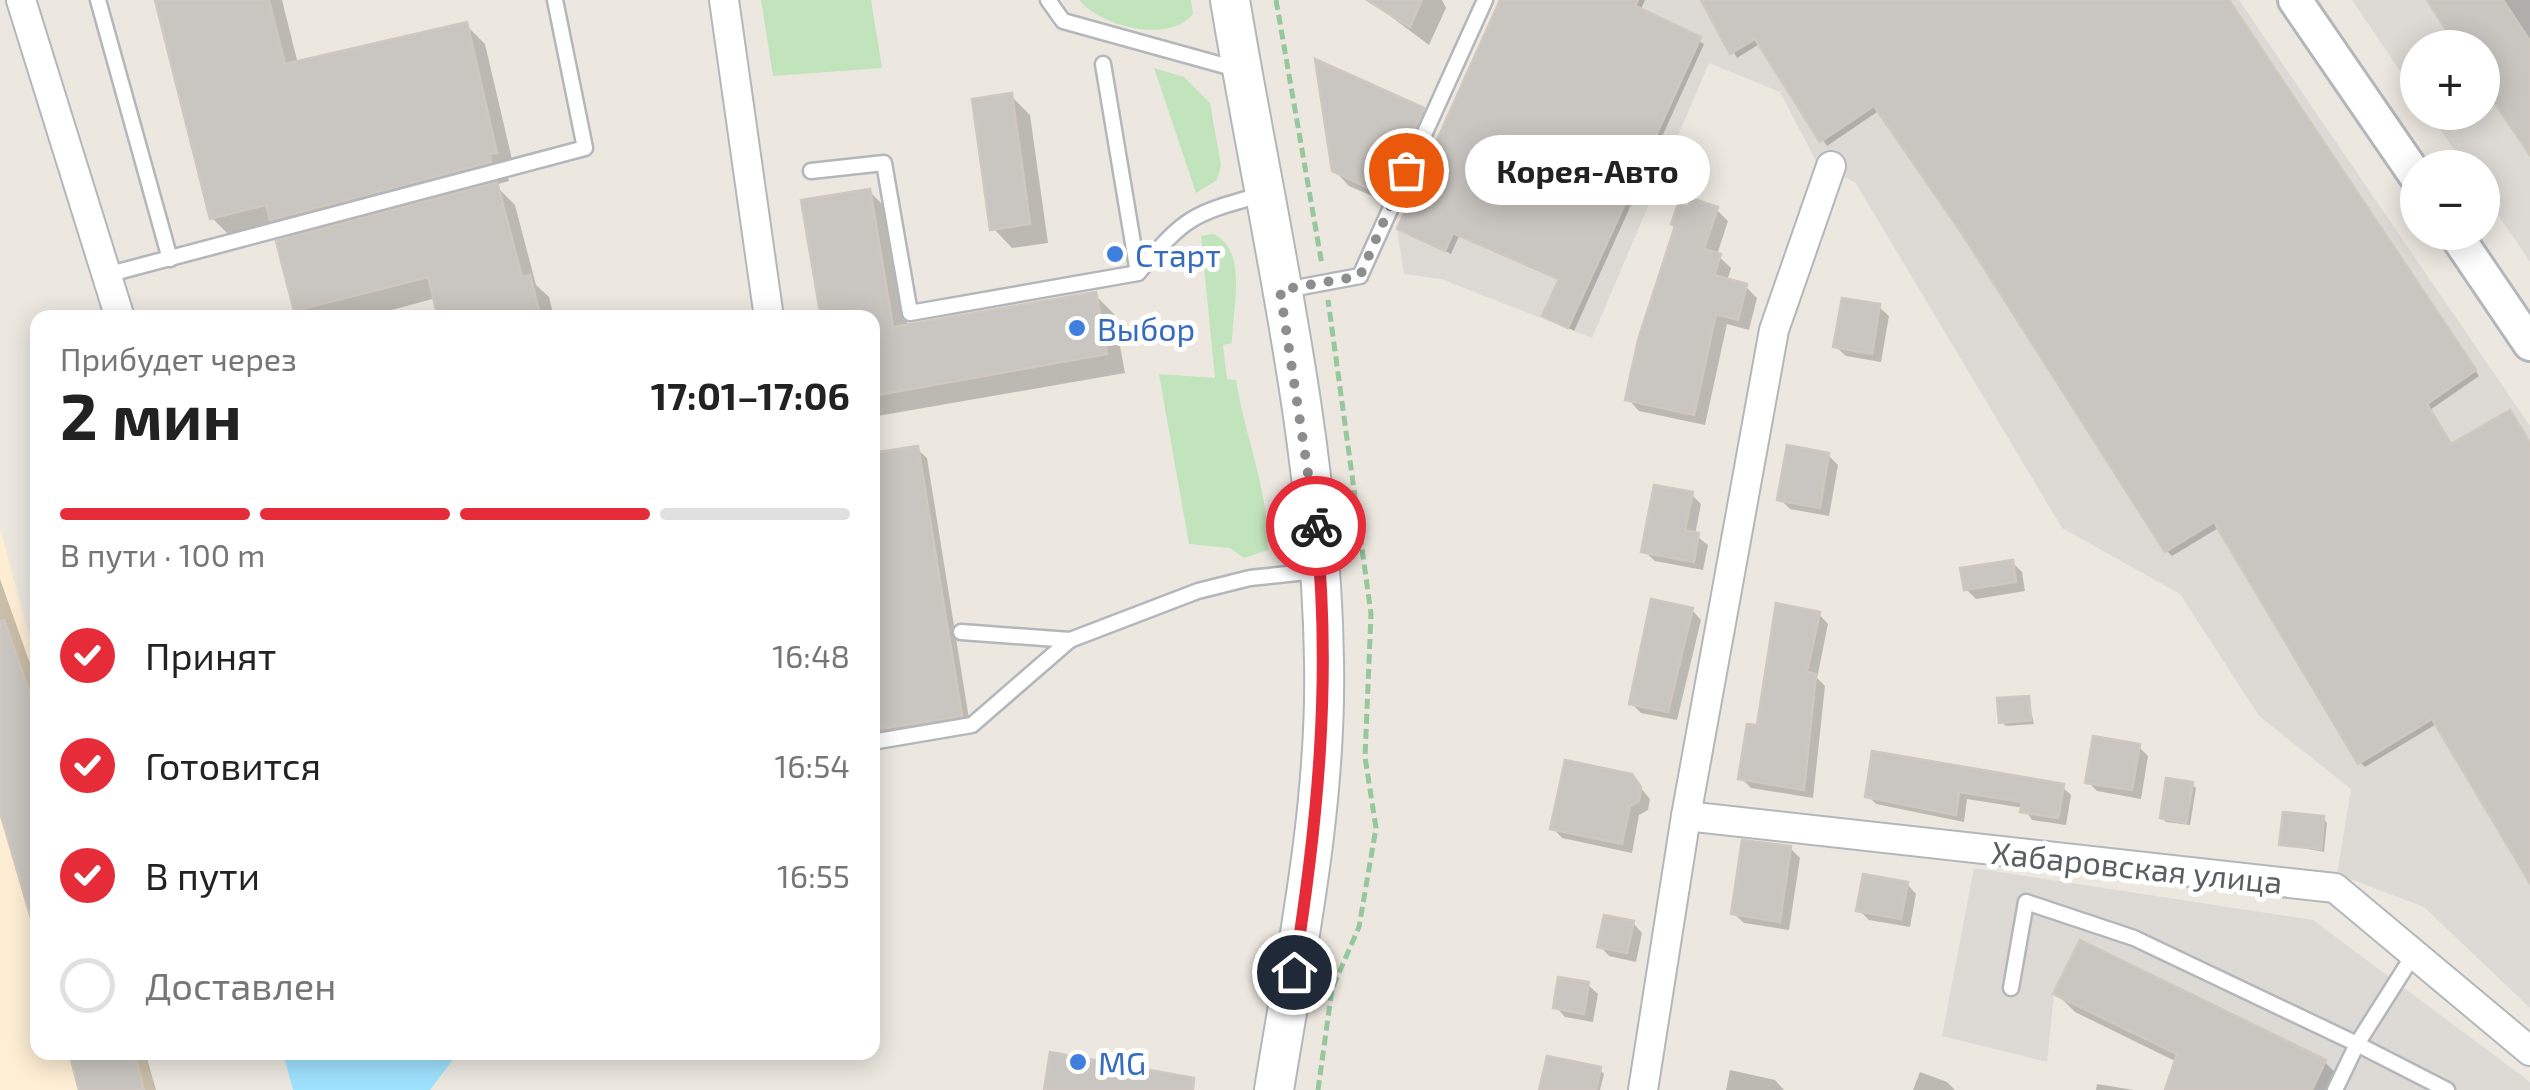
<!DOCTYPE html>
<html lang="ru">
<meta charset="utf-8">
<style>
body{margin:0;font-family:"Exo 2",sans-serif;background:#f6f6f6;color:#222;height:100vh;display:flex;flex-direction:column;font-size:38px;white-space:nowrap}
*{box-sizing:border-box;margin:0}
p{font-size:32px;color:#767676}
.icon{flex:none;width:55px;height:55px;fill:none;stroke:currentColor;stroke-width:2;stroke-linecap:round;stroke-linejoin:round}
.map{position:relative;flex:1;overflow:hidden}
.side{position:absolute;left:30px;top:310px;width:850px;height:750px;display:flex;flex-direction:column;background:#fff;border-radius:20px;box-shadow:0 5px 25px #0003}
.side>*{flex:none}
.buttons{position:absolute;left:2400px;top:30px;display:grid;gap:20px}
.buttons a{display:grid;place-items:center;width:100px;height:100px;border-radius:50%;background:#fff;box-shadow:0 5px 25px #0003;font-size:50px}
.pin{position:absolute;display:grid;place-items:center;width:85px;height:85px;color:#fff;margin:-42px;border:5px solid #fff;border-radius:50%;box-shadow:0 2px 10px #0007}
.courier{position:absolute;display:grid;place-items:center;width:100px;height:100px;margin:-50px;border:8px solid #e62c38;border-radius:50%;background:#fff;color:#222;box-shadow:0 2px 12px #0007}
.bubble{position:absolute;height:70px;border-radius:35px;background:#fff;box-shadow:0 5px 25px #0003;font-size:32px;font-weight:700;line-height:70px;text-align:center}
.headline em{font-style:normal;font-weight:700}
.headline div{display:flex;flex-direction:column-reverse}
.headline{display:flex;align-items:center;justify-content:space-between;height:170px;padding:0 30px}
h1{font-size:65px;font-weight:700;line-height:75px}
.bar{display:grid;grid-template-columns:repeat(4,1fr);gap:15px 10px;align-content:center;height:120px;padding:0 30px}
.bar i{height:12px;border-radius:8px;background:#e0e0e0}
.bar .active{background:#e62c38}
.bar p{grid-column:span 4}
ol{padding:0 30px;list-style:none}
li{display:flex;align-items:center;gap:30px;height:110px}
li p{margin-inline-start:auto}
li .icon{padding:10px;border-radius:50%;background:#e62c38;color:#fff;stroke-width:4}
li:last-child{color:#767676}
li i{width:55px;height:55px;border:5px solid #e0e0e0;border-radius:50%}
.map>svg:first-child{display:block}
.commercial{fill:#fdeed4}
.industrial{fill:#dddad5}
.green{fill:#c2e4bc}
.water{fill:#9fe2fd}
.shadow{fill:#0003}
.building{fill:#c9c5c0;stroke:#d0c8bf;stroke-width:2.5}
.lines{fill:none;stroke-linecap:round;stroke-linejoin:round}
.service-casing{stroke:#b3b7bb;stroke-width:19}
.minor-casing{stroke:#b3b7bb;stroke-width:32}
.tertiary-casing{stroke:#b3b7bb;stroke-width:38}
.secondary-casing{stroke:#b2b7bb;stroke-width:42}
.path{stroke:#97c79e;stroke-width:5;stroke-dasharray:10 5;stroke-linecap:butt}
.service{stroke:#fff;stroke-width:14}
.minor{stroke:#fff;stroke-width:28}
.tertiary{stroke:#fff;stroke-width:32}
.secondary{stroke:#fff;stroke-width:38}
.done{stroke:#8c8e8d;stroke-width:10;stroke-dasharray:0 18}
.route{stroke:#e62c38;stroke-width:12}
.shop-dot{fill:#3f7fe0;stroke:#fff;stroke-width:4}
.labels{text-anchor:middle;dominant-baseline:central;stroke-width:10;stroke-linejoin:round;paint-order:stroke}
.shop-label{font-size:32px;fill:#366cbe;stroke:#fff;text-anchor:start}
.street-label{font-size:32px;fill:#595e61;stroke:#fff}
</style>
<div class="map">
<svg width="2530" height="1090" viewBox="0 0 2530 1090">
<rect width="100%" height="100%" fill="#ece8e0"/>
<polygon class="commercial" points="0,528 37,665 38,1052 144,1053 155,1090 0,1090"/>
<g class="industrial">
<polygon points="1500,0 2239,0 2530,426 2530,1008 2424,907 2337,874 2351,789 2259,716 2180,594 2062,528 1855,182 1818,165 1780,92 1709,63 1592,338 1441,279 1404,274 1397,229"/>
<polygon points="2352,0 2530,0 2530,262 2483,192 2482,168 2466,167 2429,113 2482,112 2482,48 2418,48 2417,96"/>
<polygon points="1974,868 2313,920 2530,1082 2530,1090 2222,1090 2227,1078 2054,994 2047,1062 1942,1036"/>
</g>
<g class="green">
<polygon points="761,0 871,0 882,68 773,76"/>
<path d="M1079,0H1191L1193,14C1168,44 1102,27 1079,0Z"/>
<polygon points="1154,68 1184,77 1210,103 1221,166 1217,180 1196,193"/>
<path d="M1213,234C1249,249 1232,311 1232,343L1223,345L1227,379L1236,380C1245,438 1269,490 1268,550L1244,558L1230,548L1189,544L1159,374L1215,378L1201,236Z"/>
</g>
<polygon class="water" points="283,1053 283,1052 458,1053 430,1090 293,1090"/>
<g class="shadow">
<polygon points="158,0 282,0 298,64 466,25 485,44 515,172 507,174 509,181 495,185 515,205 536,285 549,297 554,318 441,318 436,298 362,318 304,318 296,310 293,239 279,225 231,237 212,218"/>
<polygon points="1369,0 1442,0 1446,8 1429,45"/>
<polygon points="1502,0 1645,0 1640,11 1704,44 1574,331 1545,315 1561,281 1459,236 1451,254 1400,229"/>
<polygon points="1704,0 2228,0 2479,376 2430,410 2452,447 2530,443 2530,878 2438,723 2365,767 2360,762 2220,527 2172,556 2167,551 1965,234 1880,110 1827,146 1761,43 1737,58"/>
<polygon points="2430,0 2530,0 2530,151 2482,48"/>
<polygon points="1011,96 1030,115 1048,243 1012,248 993,228"/>
<polygon points="1423,111 1437,125 1400,208 1349,186 1334,170"/>
<polygon points="869,191 889,211 908,327 1095,295 1114,314 1125,373 872,417"/>
<polygon points="1716,209 1728,221 1717,255 1731,268 1727,281 1746,287 1757,298 1749,330 1727,324 1705,425 1639,411 1628,399"/>
<polygon points="1879,307 1889,316 1881,362 1846,356 1836,347"/>
<polygon points="917,449 927,458 970,725 884,738 874,729"/>
<polygon points="1828,455 1838,465 1829,516 1790,509 1780,499"/>
<polygon points="1692,495 1701,504 1695,535 1708,545 1703,570 1655,561 1645,552"/>
<polygon points="2012,562 2022,572 2025,591 1976,599 1966,589"/>
<polygon points="0,579 38,686 38,936 0,804"/>
<polygon points="1692,610 1701,620 1677,720 1641,713 1631,703"/>
<polygon points="1819,614 1828,624 1817,678 1825,686 1813,798 1751,788 1741,778 1759,728"/>
<polygon points="2028,698 2034,724 2006,726 2001,722"/>
<polygon points="2138,746 2148,756 2141,799 2097,791 2088,782"/>
<polygon points="1631,776 1650,799 1648,810 1639,815 1632,853 1562,838 1553,828"/>
<polygon points="2191,784 2196,788 2190,825 2166,822 2162,818"/>
<polygon points="2062,787 2071,795 2066,825 2032,820 2024,808 1967,799 1964,822 1876,804 1868,796"/>
<polygon points="2323,818 2327,823 2324,852 2282,844"/>
<polygon points="1790,848 1800,858 1789,930 1744,923 1734,914"/>
<polygon points="1907,884 1916,894 1910,927 1869,920 1859,910"/>
<polygon points="1633,923 1642,933 1636,962 1609,956 1600,946"/>
<polygon points="2081,943 2325,1062 2343,1081 2339,1090 2167,1090 2177,1062 2075,1012 2056,993"/>
<polygon points="1588,985 1598,994 1593,1022 1565,1017 1556,1007"/>
<polygon points="71,1052 145,1052 156,1090 82,1090"/>
<polygon points="1600,1070 1604,1074 1600,1090 1542,1090"/>
<polygon points="1730,1070 1775,1080 1784,1090 1726,1090"/>
<polygon points="1920,1072 1947,1082 1955,1090 1913,1090"/>
<polygon points="2097,1084 2134,1090 2096,1090"/>
</g>
<g class="building">
<polygon points="155,0 269,0 285,64 467,22 497,153 490,154 491,162 270,220 266,205 210,219"/>
<polygon points="1367,0 1422,0 1410,27"/>
<polygon points="1500,0 1638,0 1635,6 1701,37 1568,328 1542,316 1559,279 1453,233 1445,251 1397,229"/>
<polygon points="1701,0 2229,0 2476,370 2427,404 2451,444 2510,410 2530,443 2530,883 2432,719 2358,764 2214,522 2165,552 1963,235 1874,106 1820,142 1755,39 1730,54"/>
<polygon points="2427,0 2503,0 2530,41 2530,155 2482,84 2482,48 2458,48"/>
<polygon points="1315,59 1424,108 1385,196 1332,171"/>
<polygon points="1012,93 1030,224 990,230 972,99"/>
<polygon points="497,182 522,277 530,275 541,318 438,318 428,277 294,311 276,241"/>
<polygon points="870,189 893,327 1096,292 1107,354 872,396 872,318 821,318 801,200"/>
<polygon points="1691,198 1718,207 1704,249 1721,254 1714,275 1747,284 1738,320 1716,314 1694,415 1625,400 1638,340 1675,226 1671,224 1678,204 1688,207"/>
<polygon points="1842,298 1880,304 1872,354 1833,347"/>
<polygon points="1787,445 1829,453 1820,508 1777,500"/>
<polygon points="918,446 962,716 872,730 872,453"/>
<polygon points="1654,485 1693,492 1685,530 1699,533 1694,562 1641,552"/>
<polygon points="2013,560 2016,582 1964,590 1960,568"/>
<polygon points="1651,599 1693,608 1668,712 1629,704"/>
<polygon points="1776,603 1820,612 1807,672 1816,674 1804,790 1738,779 1747,724 1757,725"/>
<polygon points="4,620 38,717 38,917 31,918 0,812 0,621"/>
<polygon points="2029,696 2031,720 1999,723 1997,698"/>
<polygon points="2093,736 2140,744 2132,790 2085,783"/>
<polygon points="1872,751 2064,784 2058,818 2020,812 2022,802 1959,792 1956,815 1865,797"/>
<polygon points="1565,760 1632,774 1641,787 1639,801 1630,806 1622,844 1550,829"/>
<polygon points="2166,778 2193,782 2186,823 2160,818"/>
<polygon points="2283,812 2324,816 2321,849 2279,845"/>
<polygon points="1742,840 1791,846 1780,922 1731,914"/>
<polygon points="1863,874 1908,882 1901,919 1856,911"/>
<polygon points="1604,915 1634,921 1627,953 1597,947"/>
<polygon points="2080,940 2326,1060 2312,1090 2165,1090 2177,1054 2053,994"/>
<polygon points="1558,977 1589,982 1584,1014 1553,1008"/>
<polygon points="69,1052 134,1052 144,1090 79,1090"/>
<polygon points="1050,1052 1194,1078 1193,1090 1044,1090"/>
<polygon points="1547,1056 1601,1067 1596,1090 1539,1090"/>
</g>
<g class="lines">
<g class="service-casing">
<g id="service">
<polyline points="98,0 170,259"/>
<polyline points="1048,0 1063,21 1240,70"/>
<polyline points="1103,64 1138,273"/>
<path d="M811,171L884,163L910,313L1138,273C1185,217 1191,214 1261,195"/>
<polyline points="106,275 585,148 555,0"/>
<polyline points="1285,290 1360,276 1485,0"/>
<polyline points="961,632 1070,640 1198,591 1250,578 1316,571"/>
<polyline points="872,742 972,725 1070,640"/>
<polyline points="2414,954 2357,1044 2447,1090"/>
<polyline points="2011,988 2026,902 2134,938 2357,1044 2335,1090"/>
</g>
</g>
<g class="minor-casing">
<g id="minor">
<polyline points="21,0 120,318"/>
<polyline points="724,0 769,318"/>
<polyline points="1686,816 2335,888 2530,1051"/>
<polyline points="1643,1090 1686,816 1774,330 1831,166"/>
</g>
</g>
<g class="tertiary-casing">
<g id="tertiary">
<polyline points="2295,0 2418,179"/>
<polyline points="2454,232 2530,344"/>
</g>
</g>
<g class="secondary-casing">
<path id="secondary" d="M1230,0C1266,218 1321,439 1324,661C1327,805 1297,948 1274,1090"/>
</g>
<g class="path">
<polyline points="1276,0 1322,265"/>
<polyline points="1318,1090 1332,989 1359,927 1376,828 1365,757 1371,614 1328,300"/>
</g>
<use href="#service" class="service"/>
<use href="#minor" class="minor"/>
<use href="#tertiary" class="tertiary"/>
<use href="#secondary" class="secondary"/>
</g>
<g class="lines">
<polyline class="done" points="1316,526 1280,290 1360,276 1406,170"/>
<path class="route" d="M1294,972C1318,823 1332,676 1316,526"/>
</g>
<g class="shop-dot">
<circle cx="1115" cy="254" r="10"/>
<circle cx="1077" cy="328" r="10"/>
<circle cx="1078" cy="1062" r="10"/>
</g>
<g class="labels">
<g class="shop-label">
<text x="1135" y="254">Старт</text>
<text x="1097" y="328">Выбор</text>
<text x="1098" y="1062">MG</text>
</g>
<g class="street-label">
<text transform="translate(2137 866) rotate(6)">Хабаровская улица</text>
</g>
</g>
</svg>
<div class="buttons">
<a>+</a>
<a>−</a>
</div>
<div class="pin" style="left:1406px;top:170px;background:#ea580c"><svg class="icon" aria-label="bag" viewBox="0 0 24 24"><path d="M5 8h14l-1 12H6zM9 8a3 3 0 0 1 6 0"/></svg></div>
<div class="pin" style="left:1294px;top:972px;background:#1f2937"><svg class="icon" aria-label="home" viewBox="0 0 24 24"><path d="M3 11l9-7 9 7M6 9v11h12V9"/></svg></div>
<div class="courier" style="left:1316px;top:526px"><svg class="icon" aria-label="bike" viewBox="0 0 24 24"><circle cx="6" cy="16" r="4"/><circle cx="18" cy="16" r="4"/><path d="M6 16l4-8h5l3 8M10 8l3 8H6M13 5h3"/></svg></div>
<div class="bubble" style="left:1465px;top:135px;width:245px">Корея-Авто</div>
<section class="side">
<div class="headline"><div><h1>2 мин</h1><p>Прибудет через</p></div><em>17:01–17:06</em></div>
<div class="bar"><i class="active"></i><i class="active"></i><i class="active"></i><i></i><p>В пути · 100 m</p></div>
<ol>
<li><svg class="icon" aria-label="check" viewBox="0 0 24 24"><path d="M5 12l5 5 9-10"/></svg>Принят<p>16:48</p></li>
<li><svg class="icon" aria-label="check" viewBox="0 0 24 24"><path d="M5 12l5 5 9-10"/></svg>Готовится<p>16:54</p></li>
<li><svg class="icon" aria-label="check" viewBox="0 0 24 24"><path d="M5 12l5 5 9-10"/></svg>В пути<p>16:55</p></li>
<li><i></i>Доставлен</li>
</ol>
</section>
</div>
